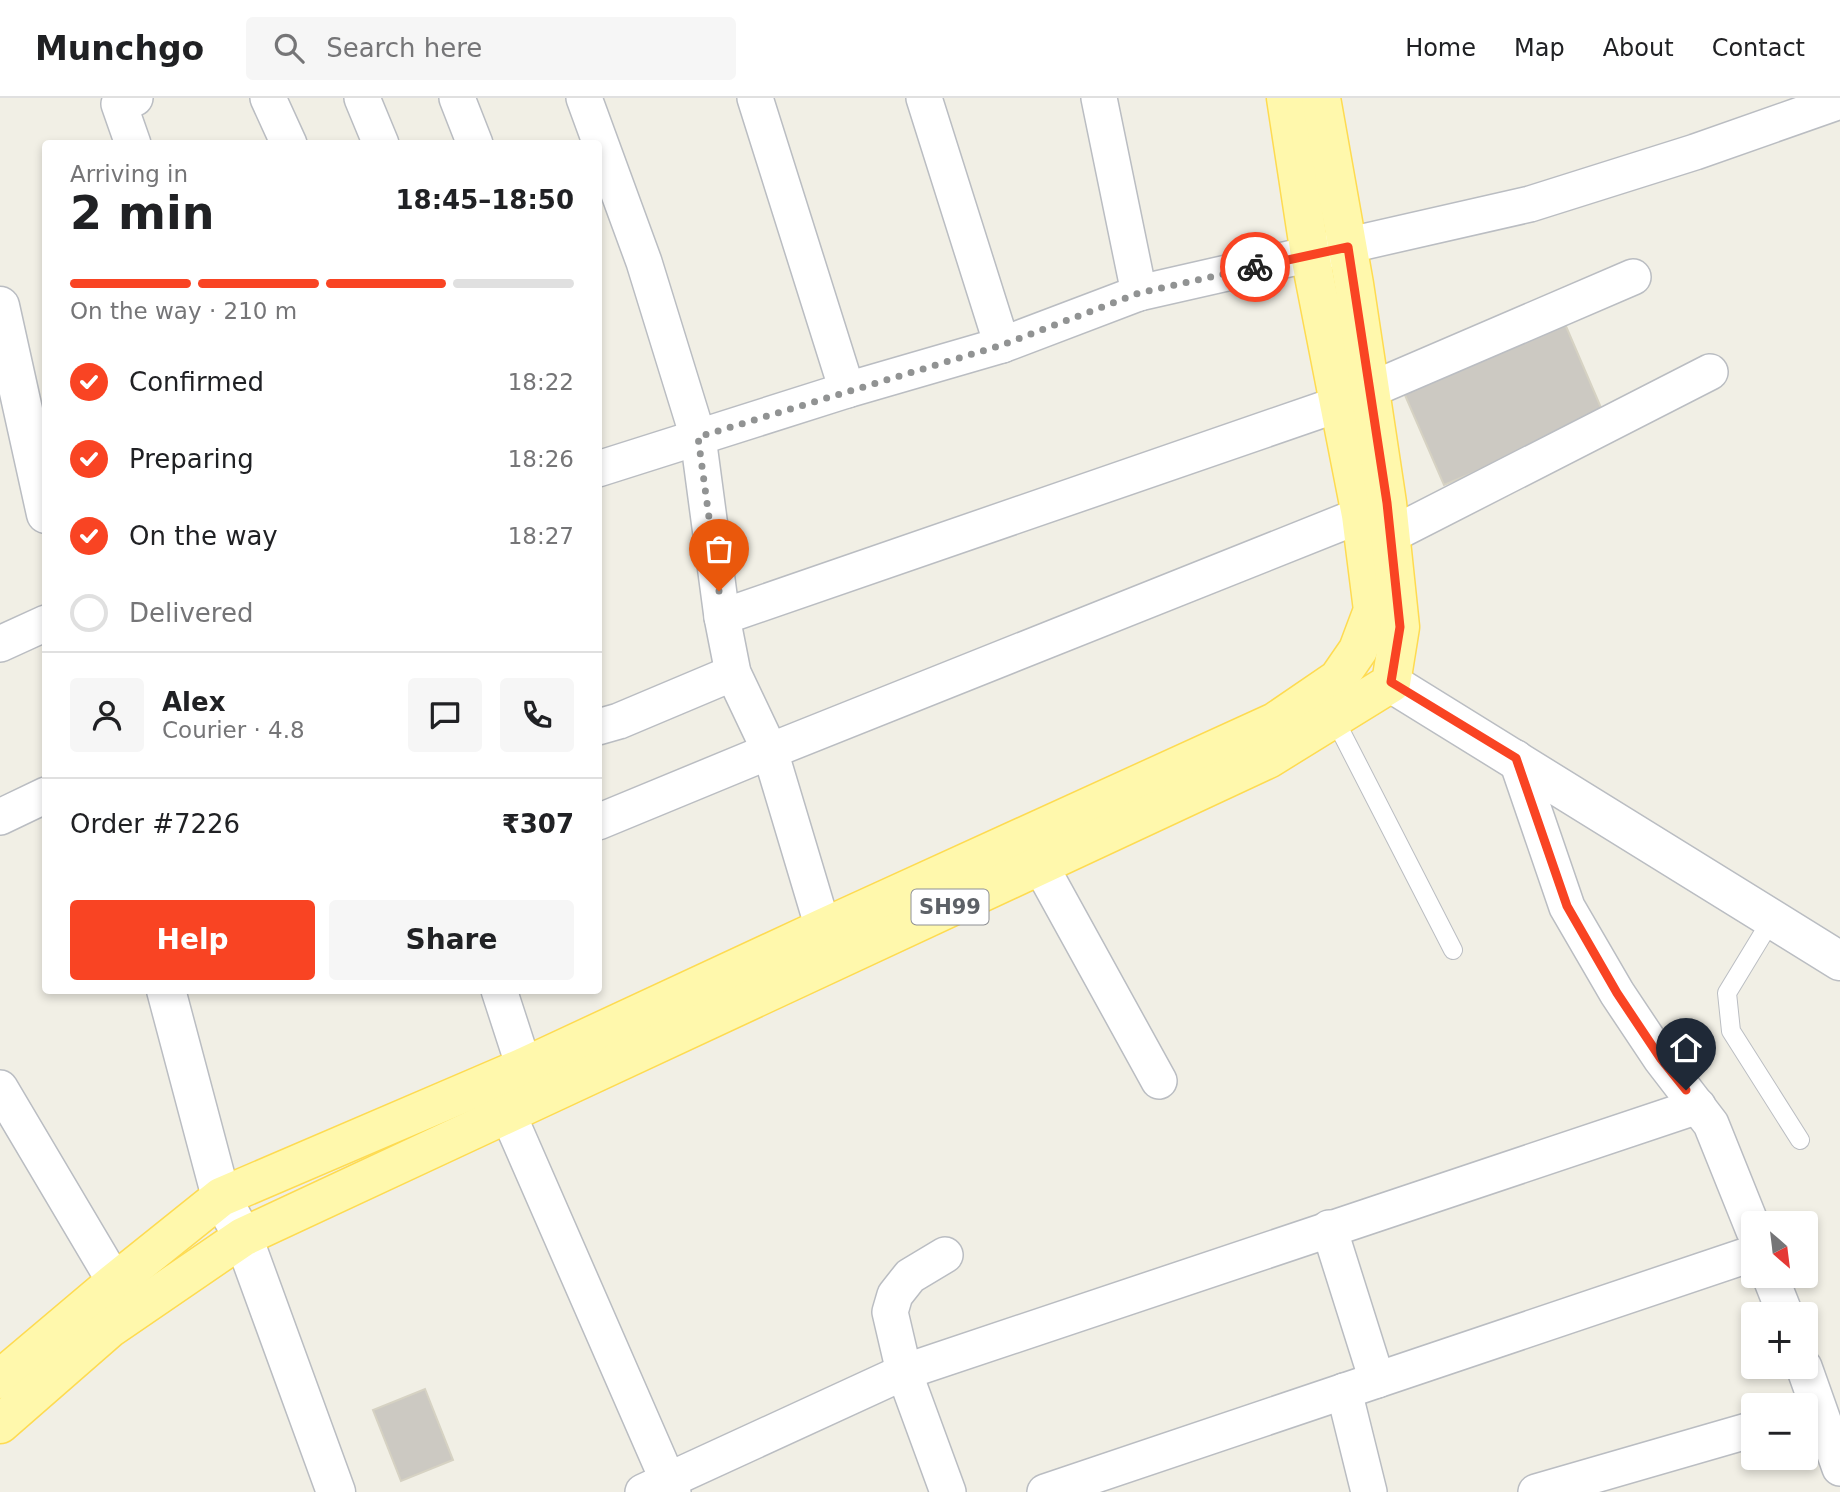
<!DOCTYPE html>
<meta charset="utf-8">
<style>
body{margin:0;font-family:"DejaVu Sans",sans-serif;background:#f6f6f6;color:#202124;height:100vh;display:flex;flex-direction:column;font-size:26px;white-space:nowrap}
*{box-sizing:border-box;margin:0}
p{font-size:23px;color:#757577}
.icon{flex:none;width:38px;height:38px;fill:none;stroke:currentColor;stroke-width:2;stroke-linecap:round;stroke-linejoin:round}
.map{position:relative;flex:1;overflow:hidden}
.sheet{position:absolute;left:42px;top:42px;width:560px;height:854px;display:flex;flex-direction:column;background:#fff;border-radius:7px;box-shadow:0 4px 10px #0003}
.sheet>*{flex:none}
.needle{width:46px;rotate:152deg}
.fabs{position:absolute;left:1741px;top:1113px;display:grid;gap:14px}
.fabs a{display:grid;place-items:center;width:77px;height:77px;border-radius:7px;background:#fff;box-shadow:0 4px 10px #0003;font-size:35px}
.pin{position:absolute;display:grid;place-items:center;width:60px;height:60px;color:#fff;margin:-72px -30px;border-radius:50% 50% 50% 0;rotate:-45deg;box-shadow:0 0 7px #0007}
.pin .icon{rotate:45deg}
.courier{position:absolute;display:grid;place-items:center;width:70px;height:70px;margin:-35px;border:5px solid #f94423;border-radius:50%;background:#fff;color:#222;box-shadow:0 2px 9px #0007}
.headline em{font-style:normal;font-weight:700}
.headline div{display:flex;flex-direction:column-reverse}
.headline{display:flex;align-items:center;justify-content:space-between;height:119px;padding:0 28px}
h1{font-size:46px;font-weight:700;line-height:52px}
.bar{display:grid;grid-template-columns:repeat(4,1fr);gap:10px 7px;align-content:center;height:84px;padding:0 28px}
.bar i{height:9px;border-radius:5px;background:#e0e0e0}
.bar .active{background:#f94423}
.bar p{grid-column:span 4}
.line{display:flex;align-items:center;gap:18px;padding:0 28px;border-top:2px solid #e0e0e0}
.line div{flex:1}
.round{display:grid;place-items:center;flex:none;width:74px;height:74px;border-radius:7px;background:#f6f6f6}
ol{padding:0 28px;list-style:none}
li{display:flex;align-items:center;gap:21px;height:77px}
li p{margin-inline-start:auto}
li .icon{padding:7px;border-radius:50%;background:#f94423;color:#fff;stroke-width:4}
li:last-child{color:#757577}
li i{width:38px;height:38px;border:4px solid #e0e0e0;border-radius:50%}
.cta{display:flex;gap:14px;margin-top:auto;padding:14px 28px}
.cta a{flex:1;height:80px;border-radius:7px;background:#f94423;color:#fff;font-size:28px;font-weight:700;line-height:80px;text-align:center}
.cta a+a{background:#f6f6f6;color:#202124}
header{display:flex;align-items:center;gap:42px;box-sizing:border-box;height:98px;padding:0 35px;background:#fff;border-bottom:2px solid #e0e0e0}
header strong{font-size:33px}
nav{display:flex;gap:38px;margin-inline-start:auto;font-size:24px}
.search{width:490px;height:63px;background:#f6f6f6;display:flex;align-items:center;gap:18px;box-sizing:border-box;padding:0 24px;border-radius:7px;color:#757577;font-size:26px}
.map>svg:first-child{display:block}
.building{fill:#ccc9c2;stroke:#d6d2c3;stroke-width:2}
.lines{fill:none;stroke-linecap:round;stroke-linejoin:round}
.service-casing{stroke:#babdc2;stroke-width:20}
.minor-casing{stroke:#babdc2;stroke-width:38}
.tertiary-casing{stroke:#babdc2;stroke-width:41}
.primary-casing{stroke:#fedb51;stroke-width:41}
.service{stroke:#fff;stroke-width:18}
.minor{stroke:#fff;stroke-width:35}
.tertiary{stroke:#fff;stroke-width:38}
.primary{stroke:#fff8ac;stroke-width:38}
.done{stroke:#919393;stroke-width:7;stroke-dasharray:0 12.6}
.route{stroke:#f94423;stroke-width:9}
.labels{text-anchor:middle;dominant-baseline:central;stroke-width:5;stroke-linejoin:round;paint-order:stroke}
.shield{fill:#fff;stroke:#8e9095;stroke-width:2}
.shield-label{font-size:21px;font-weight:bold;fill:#5d6167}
</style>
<header>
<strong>Munchgo</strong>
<div class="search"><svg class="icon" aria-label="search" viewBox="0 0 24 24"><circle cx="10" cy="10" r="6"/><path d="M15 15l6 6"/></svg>Search here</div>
<nav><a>Home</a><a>Map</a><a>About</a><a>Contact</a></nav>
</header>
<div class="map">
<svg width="1840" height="1394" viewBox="0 0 1840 1394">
<rect width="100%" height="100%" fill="#f1efe5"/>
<g class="building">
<polygon points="1562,219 1605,319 1444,387 1401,288"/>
<polygon points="425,1291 453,1362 401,1383 373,1312"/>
</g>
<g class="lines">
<g class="service-casing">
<g id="service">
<polyline points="1334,620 1453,852"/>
<polyline points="1772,821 1727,895 1731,933 1800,1042"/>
</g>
</g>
<g class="minor-casing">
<g id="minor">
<polyline points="268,0 289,46"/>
<polyline points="362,0 381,46"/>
<polyline points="457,0 475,46"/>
<polyline points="584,0 644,164 698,339 722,519 733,575 770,653 823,830"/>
<polyline points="755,0 847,292"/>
<polyline points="924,0 1002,247"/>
<polyline points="1099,0 1139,195"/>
<polyline points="133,46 119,6 135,0"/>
<polyline points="1370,292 1633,179"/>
<polyline points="598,371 847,292 1002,247 1139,195 1530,106 1695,54 1840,3"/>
<polyline points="1391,437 1710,274"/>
<polyline points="722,519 1339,306"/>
<polyline points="0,546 46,525"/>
<polyline points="598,629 619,623 733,575"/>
<polyline points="1516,660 1567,809 1617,895 1661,961 1711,1026 1754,1133"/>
<polyline points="0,719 46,697"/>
<polyline points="598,724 770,653 1361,417"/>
<polyline points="1040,767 1159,983"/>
<polyline points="499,892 524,969"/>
<polyline points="0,990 115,1184"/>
<polyline points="508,1016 673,1394"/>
<polyline points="1329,1130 1377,1282"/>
<polyline points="945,1157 910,1178 895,1197 890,1214 904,1274 948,1394"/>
<polyline points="1770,1178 1785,1216"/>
<polyline points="1804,1269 1840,1370"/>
<polyline points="1344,1293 1369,1394"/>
<polyline points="643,1394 904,1274 1698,1008"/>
<polyline points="1045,1394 1754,1155"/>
<polyline points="1536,1394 1754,1331"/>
</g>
</g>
<g class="tertiary-casing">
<g id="tertiary">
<polyline points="0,208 46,416"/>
<polyline points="1391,585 1840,863"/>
<polyline points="166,892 221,1099 243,1139 336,1394"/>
</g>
</g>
<g class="primary-casing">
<g id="primary">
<polyline points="0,1281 115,1184 221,1099 524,969 823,830 1275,624 1338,581 1358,552 1373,512 1361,417 1310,157 1286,0"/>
<polyline points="0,1326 110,1230 243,1139 1268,661 1391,585 1400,529 1387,405 1354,186 1321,0"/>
</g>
</g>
<use href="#service" class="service"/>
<use href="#minor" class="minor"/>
<use href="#tertiary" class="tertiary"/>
<use href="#primary" class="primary"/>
</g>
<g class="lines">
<polyline class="done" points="719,493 698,339 1002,247 1139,195 1255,169"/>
<polyline class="route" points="1255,169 1348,149 1387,405 1400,529 1391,584 1516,660 1567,808 1617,895 1661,961 1686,992"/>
</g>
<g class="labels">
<rect class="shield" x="911.5" y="791.5" width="77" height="35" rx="5"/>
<g class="shield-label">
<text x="950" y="809">SH99</text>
</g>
</g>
</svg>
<div class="fabs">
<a><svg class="needle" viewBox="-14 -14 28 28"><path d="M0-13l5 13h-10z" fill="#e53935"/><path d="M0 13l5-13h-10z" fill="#757577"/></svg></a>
<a>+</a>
<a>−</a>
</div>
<div class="pin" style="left:719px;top:493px;background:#ea580c"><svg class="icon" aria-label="bag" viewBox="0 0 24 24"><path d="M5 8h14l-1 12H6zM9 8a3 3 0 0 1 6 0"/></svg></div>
<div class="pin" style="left:1686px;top:992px;background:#1f2937"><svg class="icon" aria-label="home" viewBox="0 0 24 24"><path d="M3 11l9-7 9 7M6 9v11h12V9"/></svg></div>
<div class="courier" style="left:1255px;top:169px"><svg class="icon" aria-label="bike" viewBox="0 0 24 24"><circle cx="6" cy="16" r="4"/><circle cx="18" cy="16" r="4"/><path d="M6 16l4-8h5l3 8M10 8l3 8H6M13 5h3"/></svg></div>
<section class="sheet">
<div class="headline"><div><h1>2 min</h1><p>Arriving in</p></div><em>18:45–18:50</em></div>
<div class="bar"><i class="active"></i><i class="active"></i><i class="active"></i><i></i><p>On the way · 210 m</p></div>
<ol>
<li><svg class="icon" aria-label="check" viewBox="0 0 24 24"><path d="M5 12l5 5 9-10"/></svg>Confirmed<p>18:22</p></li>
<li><svg class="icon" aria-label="check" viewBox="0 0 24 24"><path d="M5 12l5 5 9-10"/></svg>Preparing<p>18:26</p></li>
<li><svg class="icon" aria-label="check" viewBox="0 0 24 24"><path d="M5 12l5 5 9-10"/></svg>On the way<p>18:27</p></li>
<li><i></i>Delivered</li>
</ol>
<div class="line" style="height:126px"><a class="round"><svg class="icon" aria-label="person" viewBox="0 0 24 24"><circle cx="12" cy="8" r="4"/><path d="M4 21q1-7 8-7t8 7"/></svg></a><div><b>Alex</b><p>Courier · 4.8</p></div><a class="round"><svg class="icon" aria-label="chat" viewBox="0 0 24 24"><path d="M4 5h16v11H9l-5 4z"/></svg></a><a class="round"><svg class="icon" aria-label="phone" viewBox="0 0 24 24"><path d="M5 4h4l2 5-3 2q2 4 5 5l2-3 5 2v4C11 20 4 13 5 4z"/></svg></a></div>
<div class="line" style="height:91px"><div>Order #7226</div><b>₹307</b></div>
<div class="cta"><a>Help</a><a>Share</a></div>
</section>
</div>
